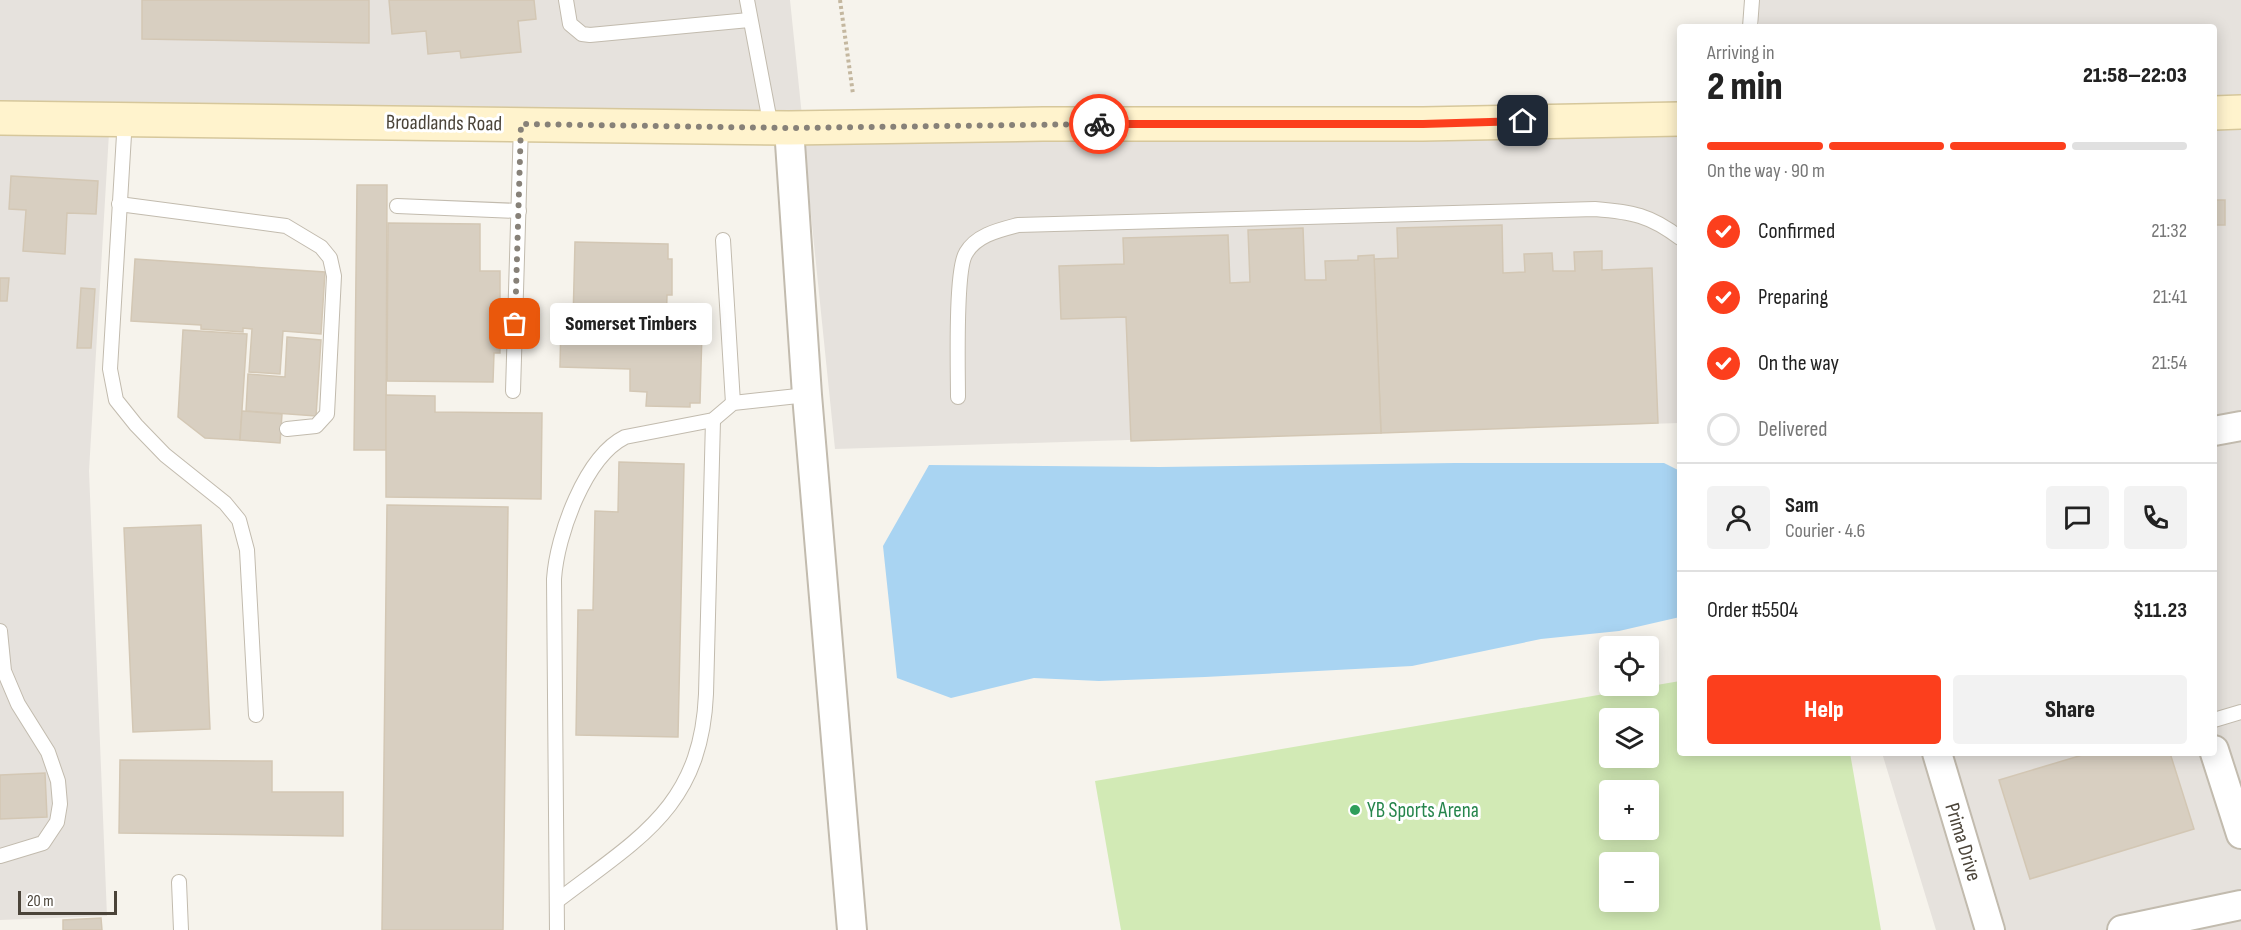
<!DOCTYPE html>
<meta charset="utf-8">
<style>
body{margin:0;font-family:"Sofia Sans Condensed",sans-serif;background:#f2f2f2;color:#222;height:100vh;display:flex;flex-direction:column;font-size:22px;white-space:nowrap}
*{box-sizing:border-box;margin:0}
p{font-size:20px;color:#767676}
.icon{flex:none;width:33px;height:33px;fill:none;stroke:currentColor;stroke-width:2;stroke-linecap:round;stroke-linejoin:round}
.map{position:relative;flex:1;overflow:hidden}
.drawer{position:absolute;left:1677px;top:24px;width:540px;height:732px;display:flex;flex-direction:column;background:#fff;border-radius:6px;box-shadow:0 3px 15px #0003}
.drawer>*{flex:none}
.fabs{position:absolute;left:1599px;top:636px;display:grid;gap:12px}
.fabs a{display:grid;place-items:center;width:60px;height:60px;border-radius:6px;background:#fff;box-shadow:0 3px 15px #0003;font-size:30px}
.scale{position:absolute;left:18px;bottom:15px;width:99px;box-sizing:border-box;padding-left:6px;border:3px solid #4b4439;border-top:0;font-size:16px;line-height:21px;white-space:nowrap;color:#4b4439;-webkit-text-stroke:4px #fff;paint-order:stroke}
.pin{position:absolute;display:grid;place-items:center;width:51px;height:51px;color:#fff;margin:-26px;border-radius:12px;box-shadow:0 3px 9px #0006}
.courier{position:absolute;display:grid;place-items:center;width:60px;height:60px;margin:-30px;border:4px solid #fc3f1d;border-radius:50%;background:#fff;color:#222;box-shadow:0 2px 8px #0007}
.bubble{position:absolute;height:42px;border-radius:6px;background:#fff;box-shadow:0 3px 15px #0003;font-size:20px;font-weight:800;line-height:42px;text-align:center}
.head em{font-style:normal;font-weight:800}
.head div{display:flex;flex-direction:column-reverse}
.head{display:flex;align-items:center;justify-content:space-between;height:102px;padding:0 30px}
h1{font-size:39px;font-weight:800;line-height:45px}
.bar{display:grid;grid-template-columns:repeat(4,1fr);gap:9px 6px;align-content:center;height:72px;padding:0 30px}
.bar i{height:8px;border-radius:4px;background:#e0e0e0}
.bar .selected{background:#fc3f1d}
.bar p{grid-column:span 4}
.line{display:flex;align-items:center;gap:15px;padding:0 30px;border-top:2px solid #e0e0e0}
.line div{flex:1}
.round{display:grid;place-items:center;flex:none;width:63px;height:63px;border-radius:6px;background:#f2f2f2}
ol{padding:0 30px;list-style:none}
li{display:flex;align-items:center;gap:18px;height:66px}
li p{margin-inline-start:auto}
li .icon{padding:6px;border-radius:50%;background:#fc3f1d;color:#fff;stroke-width:4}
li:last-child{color:#767676}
li i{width:33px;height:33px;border:3px solid #e0e0e0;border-radius:50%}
.action{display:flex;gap:12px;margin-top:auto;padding:12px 30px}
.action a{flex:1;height:69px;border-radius:6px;background:#fc3f1d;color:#fff;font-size:24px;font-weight:800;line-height:69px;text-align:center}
.action a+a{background:#f2f2f2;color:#222}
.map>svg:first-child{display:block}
.industrial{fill:#e6e2dd}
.green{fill:#d2eab5;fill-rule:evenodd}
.water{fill:#a9d4f2}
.building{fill:#d8cfc1;stroke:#d3c7b4;stroke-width:1.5}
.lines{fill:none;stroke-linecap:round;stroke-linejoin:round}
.lane-casing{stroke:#c2bbae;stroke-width:16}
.street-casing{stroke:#c2bbae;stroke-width:32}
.secondary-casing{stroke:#d6c79b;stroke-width:36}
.path{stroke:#c4b79f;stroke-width:4;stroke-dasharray:3 3;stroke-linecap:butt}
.lane{stroke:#fff;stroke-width:14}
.street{stroke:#fff;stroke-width:28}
.secondary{stroke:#fff3cd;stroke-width:33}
.done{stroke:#878178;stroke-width:6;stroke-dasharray:0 10.8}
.route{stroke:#fc3f1d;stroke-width:8}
.leisure-dot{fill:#2e9e5b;stroke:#fff;stroke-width:2}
.labels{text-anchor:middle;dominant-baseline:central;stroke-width:6;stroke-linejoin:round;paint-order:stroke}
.street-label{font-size:21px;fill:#4b4439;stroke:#fff}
.leisure-label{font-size:21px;fill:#27864d;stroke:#fff;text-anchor:start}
</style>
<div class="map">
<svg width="2241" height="930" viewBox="0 0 2241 930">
<rect width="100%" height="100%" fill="#f6f3ec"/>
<g class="industrial">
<polygon points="0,0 790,0 803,126 1680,115 1680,423 835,449 802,127 110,116 89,471 107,916 0,920"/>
<polygon points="1752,0 2241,0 2241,930 1936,930 1882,753 2214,753 2214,27 1760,27"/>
</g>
<path class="green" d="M1680,681V753H1850L1881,930H1121L1095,781ZM1610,718H1648V758H1610ZM1610,790H1648V830H1610ZM1610,862H1648V902H1610Z"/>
<polygon class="water" points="1455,463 1664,463 1680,471 1680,617 1619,631 1541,639 1412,666 1205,677 1099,681 1034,678 951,698 897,678 883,546 929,465 1160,467"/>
<g class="building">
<polygon points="142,0 369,0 369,43 142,39"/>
<polygon points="389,0 534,0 536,19 518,21 521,52 461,58 460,51 428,54 426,31 392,34"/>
<polygon points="11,176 98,181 96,214 67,213 65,254 23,251 26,210 9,209"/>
<polygon points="357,185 387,185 386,450 354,450"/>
<rect x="2214" y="200" width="11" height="25"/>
<polygon points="388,223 480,224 480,271 500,271 500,353 494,353 493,382 387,381"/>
<polygon points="1502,225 1503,273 1525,272 1524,254 1552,253 1553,271 1575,271 1574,252 1602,251 1602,270 1652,268 1658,423 1381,433 1374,259 1398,258 1397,228"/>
<polygon points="1303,228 1305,280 1326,280 1325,261 1358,260 1358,256 1374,255 1381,433 1131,441 1126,317 1061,319 1059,266 1124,264 1123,238 1228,235 1230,283 1250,282 1248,230"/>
<polygon points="575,242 668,244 668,259 672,259 672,295 667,295 666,330 702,331 700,403 690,403 690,407 646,406 647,392 630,391 630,369 560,367 561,321 573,321"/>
<polygon points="135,259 325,272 321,334 283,331 280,374 249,372 252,329 243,328 243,332 201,329 201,325 131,321"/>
<polygon points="0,278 9,278 7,301 0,301"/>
<polygon points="81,288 95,289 91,348 77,348"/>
<polygon points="183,330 247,334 240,440 205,438 178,417"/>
<polygon points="287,337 321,340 316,416 246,411 248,374 285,377"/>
<polygon points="386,395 435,396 435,412 542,413 541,499 386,497"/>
<polygon points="242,411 282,414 280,443 240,440"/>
<polygon points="619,462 684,464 678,737 576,735 578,610 593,610 595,511 618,512"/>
<polygon points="387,505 508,507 503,930 382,930"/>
<polygon points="201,525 210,729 133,732 124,528"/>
<polygon points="2089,753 2170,753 2194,829 2030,879 1999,780"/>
<polygon points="120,760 272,761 272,792 343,792 343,836 119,833"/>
<polygon points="45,773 47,817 0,819 0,775"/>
<polygon points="101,918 102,930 63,930 63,920"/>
</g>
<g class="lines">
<g class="lane-casing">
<g id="lane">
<polyline points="566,0 570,24 582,34 590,35 749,20"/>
<polyline points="747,0 771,127"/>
<polyline points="1750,27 1752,0"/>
<polyline points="125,118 110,369 116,400 136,425 165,455 225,503 239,520 247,550 256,715"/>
<polyline points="119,204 286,226 321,247 330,258 334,276 327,414 316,426 287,429"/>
<polyline points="397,206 519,211"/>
<polyline points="723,240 733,403"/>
<polyline points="513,391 521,124"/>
<path d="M958,397C958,371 955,270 966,253C976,235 999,230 1018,225L1595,209C1632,212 1650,215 1680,238"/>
<polyline points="0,631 4,671 18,704 48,752 58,781 60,804 57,822 43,843 0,856"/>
<polyline points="2214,720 2241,712"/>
<polyline points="179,882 181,930"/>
<path d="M557,901C639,838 701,807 706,694L713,420"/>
<path d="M557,930L554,579C557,535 585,457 625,437L713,420L733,403L807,395"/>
</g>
</g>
<g class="street-casing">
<g id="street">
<polyline points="789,128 807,395 852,930"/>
<polyline points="2214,431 2241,426"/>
<polyline points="2214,750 2241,834"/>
<polyline points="1937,753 1990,930"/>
<polyline points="2122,930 2241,905"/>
</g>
</g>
<g class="secondary-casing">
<g id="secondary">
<polyline points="2214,113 2241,112"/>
<polyline points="0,118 789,128 1043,124 1423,124 1680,119"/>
</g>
</g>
<polyline class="path" points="840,0 853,94"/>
<use href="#lane" class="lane"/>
<use href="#street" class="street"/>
<use href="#secondary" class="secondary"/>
</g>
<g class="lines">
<polyline class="done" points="515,324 521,124 789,128 1099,124"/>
<polyline class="route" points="1099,124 1423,124 1523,121"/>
</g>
<circle class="leisure-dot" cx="1355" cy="810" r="6"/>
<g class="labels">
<g class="street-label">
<text transform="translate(444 123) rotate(1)">Broadlands Road</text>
<text transform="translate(1963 842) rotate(73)">Prima Drive</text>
</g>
<g class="leisure-label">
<text x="1367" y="810">YB Sports Arena</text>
</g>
</g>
</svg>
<div class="fabs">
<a><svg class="icon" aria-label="locate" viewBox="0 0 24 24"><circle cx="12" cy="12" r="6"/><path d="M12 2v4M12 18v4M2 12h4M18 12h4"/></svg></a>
<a><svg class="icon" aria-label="layers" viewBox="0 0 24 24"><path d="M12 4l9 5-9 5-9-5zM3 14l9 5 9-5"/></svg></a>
<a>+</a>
<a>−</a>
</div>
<div class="scale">20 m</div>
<div class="pin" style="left:515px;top:324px;background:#ea580c"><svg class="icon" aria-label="bag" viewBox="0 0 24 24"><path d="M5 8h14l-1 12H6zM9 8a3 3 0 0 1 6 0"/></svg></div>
<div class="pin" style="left:1523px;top:121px;background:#1f2937"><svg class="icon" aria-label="home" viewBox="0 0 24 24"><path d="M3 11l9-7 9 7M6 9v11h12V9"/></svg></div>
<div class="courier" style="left:1099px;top:124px"><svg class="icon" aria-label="bike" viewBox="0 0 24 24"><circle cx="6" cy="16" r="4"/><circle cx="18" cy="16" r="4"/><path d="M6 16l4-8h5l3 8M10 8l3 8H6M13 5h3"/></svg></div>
<div class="bubble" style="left:550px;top:303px;width:162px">Somerset Timbers</div>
<section class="drawer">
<div class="head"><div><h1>2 min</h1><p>Arriving in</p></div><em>21:58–22:03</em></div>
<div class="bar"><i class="selected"></i><i class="selected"></i><i class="selected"></i><i></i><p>On the way · 90 m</p></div>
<ol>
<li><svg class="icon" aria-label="check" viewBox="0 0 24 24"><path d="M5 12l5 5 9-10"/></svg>Confirmed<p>21:32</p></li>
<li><svg class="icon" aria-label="check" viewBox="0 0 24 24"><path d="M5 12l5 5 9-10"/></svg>Preparing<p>21:41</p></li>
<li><svg class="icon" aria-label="check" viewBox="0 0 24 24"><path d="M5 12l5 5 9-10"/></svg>On the way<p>21:54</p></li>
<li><i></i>Delivered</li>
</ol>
<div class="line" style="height:108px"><a class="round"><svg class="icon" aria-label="person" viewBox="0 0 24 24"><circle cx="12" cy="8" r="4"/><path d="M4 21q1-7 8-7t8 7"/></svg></a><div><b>Sam</b><p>Courier · 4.6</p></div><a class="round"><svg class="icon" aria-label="chat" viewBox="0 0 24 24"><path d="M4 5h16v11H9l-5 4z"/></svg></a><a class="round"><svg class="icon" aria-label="phone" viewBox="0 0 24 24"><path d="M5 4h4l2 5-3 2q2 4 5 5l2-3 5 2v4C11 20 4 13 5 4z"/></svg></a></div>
<div class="line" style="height:78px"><div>Order #5504</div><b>$11.23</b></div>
<div class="action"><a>Help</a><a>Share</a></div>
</section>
</div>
